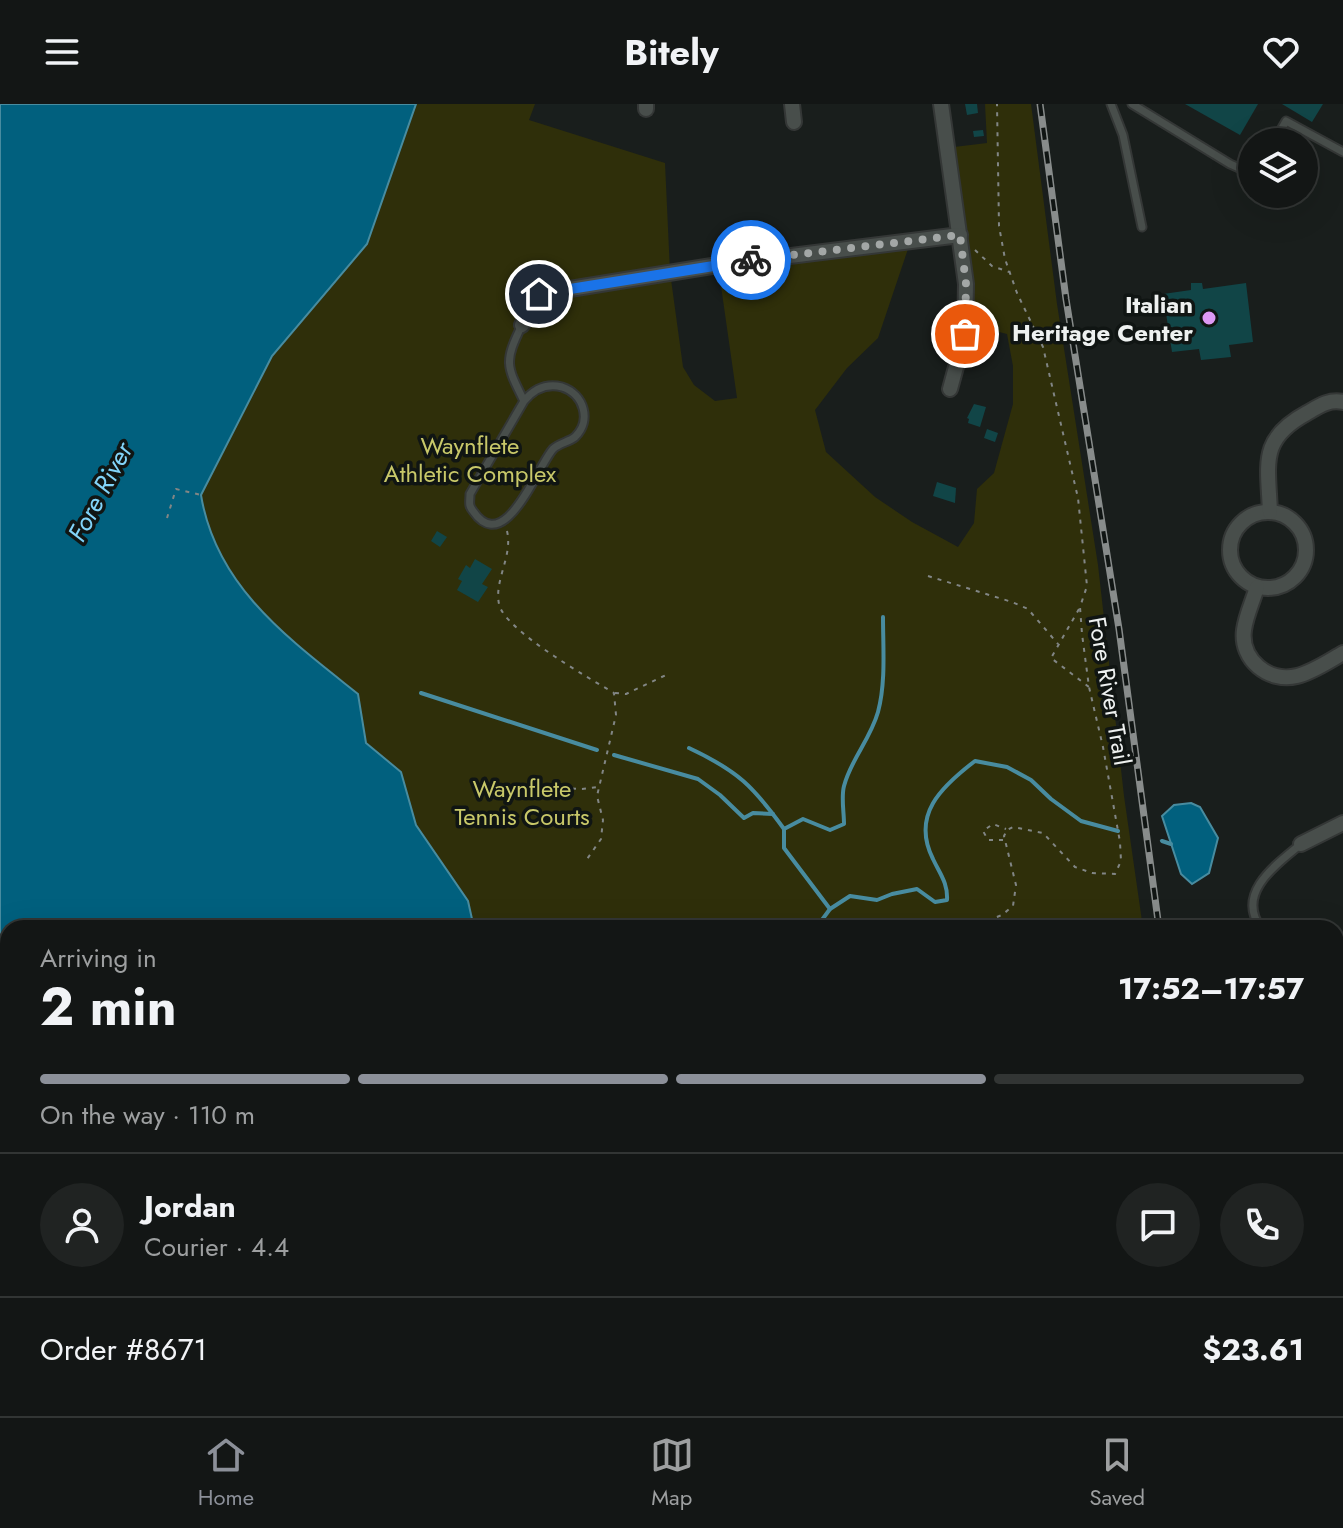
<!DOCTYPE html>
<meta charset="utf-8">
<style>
body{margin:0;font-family:Jost,sans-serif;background:#202322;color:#f1f3f6;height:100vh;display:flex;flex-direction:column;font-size:30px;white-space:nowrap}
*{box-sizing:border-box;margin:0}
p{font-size:26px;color:#9d9fa0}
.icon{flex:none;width:44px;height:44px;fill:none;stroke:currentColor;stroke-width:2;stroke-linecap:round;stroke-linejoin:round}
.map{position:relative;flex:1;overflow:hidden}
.details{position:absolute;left:0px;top:816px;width:1344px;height:496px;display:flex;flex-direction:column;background:#131615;border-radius:24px 24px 0 0;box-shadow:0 8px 32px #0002,0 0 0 2px #323534}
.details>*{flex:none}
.buttons{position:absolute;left:1238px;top:24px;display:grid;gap:16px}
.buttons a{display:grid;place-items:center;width:80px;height:80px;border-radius:50%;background:#131615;box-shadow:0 8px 32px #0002,0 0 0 2px #323534;font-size:40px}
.pin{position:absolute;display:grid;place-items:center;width:68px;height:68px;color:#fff;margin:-34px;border:4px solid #fff;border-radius:50%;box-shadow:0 2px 8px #0007}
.courier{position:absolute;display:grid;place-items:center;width:80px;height:80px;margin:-40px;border:6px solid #1a73e8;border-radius:50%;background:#fff;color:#222;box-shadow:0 2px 10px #0007}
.headline em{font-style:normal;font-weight:700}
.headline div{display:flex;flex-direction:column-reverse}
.headline{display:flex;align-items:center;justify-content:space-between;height:136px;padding:0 40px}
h1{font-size:52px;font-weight:700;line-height:60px}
.bar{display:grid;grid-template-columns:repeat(4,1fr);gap:12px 8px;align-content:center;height:96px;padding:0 40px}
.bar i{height:10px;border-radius:6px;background:#323534}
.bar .active{background:#8c9099}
.bar p{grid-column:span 4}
.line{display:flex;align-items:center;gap:20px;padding:0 40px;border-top:2px solid #323534}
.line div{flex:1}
.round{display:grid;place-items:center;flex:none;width:84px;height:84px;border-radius:42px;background:#202322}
header{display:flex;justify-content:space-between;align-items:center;height:104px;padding:0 40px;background:#131615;font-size:36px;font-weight:700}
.tabs{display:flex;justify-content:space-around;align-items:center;height:112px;border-top:2px solid #323534;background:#131615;font-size:22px;color:#9d9fa0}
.tabs a{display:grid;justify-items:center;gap:4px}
.tabs .active{color:#8c9099}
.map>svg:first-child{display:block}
.green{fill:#2f2f0a}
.water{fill:#01607e;stroke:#488ca0;stroke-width:2}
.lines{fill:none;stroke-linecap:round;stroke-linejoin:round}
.stream{stroke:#488ca0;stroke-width:4}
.building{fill:#114547}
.service-casing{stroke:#343736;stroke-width:11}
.minor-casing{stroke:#343736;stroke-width:18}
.path{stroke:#828685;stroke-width:2;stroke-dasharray:4 6;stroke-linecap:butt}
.service{stroke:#484e4b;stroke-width:7}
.minor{stroke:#484e4b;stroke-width:14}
.rail-casing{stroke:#888c8b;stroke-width:7}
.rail{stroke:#101513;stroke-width:4;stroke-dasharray:12;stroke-linecap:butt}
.done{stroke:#a3a7a6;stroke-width:8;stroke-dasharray:0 14.4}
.route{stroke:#1a73e8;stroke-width:10}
.poi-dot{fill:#dd99f4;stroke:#101513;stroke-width:3}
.labels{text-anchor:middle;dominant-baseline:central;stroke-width:7;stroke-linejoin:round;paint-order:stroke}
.poi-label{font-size:24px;font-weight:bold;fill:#eef1f0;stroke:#101513;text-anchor:end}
.park-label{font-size:24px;fill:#c8c869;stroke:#101513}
.street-label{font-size:24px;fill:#eef1f0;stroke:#101513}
.water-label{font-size:26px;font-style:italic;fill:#82d4f9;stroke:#101513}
</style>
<header><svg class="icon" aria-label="menu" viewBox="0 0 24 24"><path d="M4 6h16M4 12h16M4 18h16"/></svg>Bitely<svg class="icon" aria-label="heart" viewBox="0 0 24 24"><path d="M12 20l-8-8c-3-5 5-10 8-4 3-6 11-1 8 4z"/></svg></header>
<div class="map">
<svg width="1343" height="1312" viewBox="0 0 1343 1312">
<rect width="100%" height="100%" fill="#191e1c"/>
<g class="green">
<polygon points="357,0 535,0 529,16 665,59 670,168 683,263 694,281 715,297 737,294 718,161 911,136 878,234 847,264 815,306 826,348 875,393 912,418 958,443 974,419 977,385 994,369 1013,300 1013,262 1007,230 983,224 970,233 974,196 954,43 987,39 985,0 1031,0 1057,200 1098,461 1124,692 1143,824 83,824 101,538"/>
<polygon points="341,1304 924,1304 919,1312 346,1312"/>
</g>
<g class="water">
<path d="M0,0H416L367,140L272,252L201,391C216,483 289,535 358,590L366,639L401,668L416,721L468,797L474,824H8V1304H540L541,1312H0Z"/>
<polygon points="1191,699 1200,703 1218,734 1209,769 1192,780 1181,770 1162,712 1174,701"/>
<polygon points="725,1304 900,1304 895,1312 726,1312"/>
</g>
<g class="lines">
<g class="stream">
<polyline points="421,589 597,646"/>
<path d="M689,644C738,667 753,682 784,725"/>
<polyline points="614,651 698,675 720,691 744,714 753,709 773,710"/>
<polyline points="1162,737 1171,740"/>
<path d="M830,805L784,744V725L803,715L830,726L844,720C844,708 841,693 844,682C851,655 870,636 878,608C886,578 883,544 883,513"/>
<path d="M816,824L830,805L850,792L877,796L892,790L917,785L935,798L947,796C948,779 940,770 933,755C911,711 941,683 975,657L1007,663L1031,676L1051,695L1081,717L1118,727"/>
</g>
</g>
<g class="building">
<polygon points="965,0 977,0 978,9 967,11"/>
<polygon points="1185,0 1258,0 1240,31"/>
<polygon points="1282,0 1323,0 1312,18"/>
<polygon points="983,26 984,32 974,33 973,27"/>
<polygon points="1191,179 1202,179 1203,185 1246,179 1253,238 1229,241 1231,253 1201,256 1199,245 1172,248 1163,190 1191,186"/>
<polygon points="974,300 986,303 980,323 968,319 969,315 967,314"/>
<polygon points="987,325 998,329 995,338 984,334"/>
<polygon points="937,378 956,384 955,399 933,392"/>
<polygon points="437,427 447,433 440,443 431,437"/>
<polygon points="475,455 492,465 482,480 488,483 478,498 457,486 462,477 458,475 466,461 470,464"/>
<polygon points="1343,882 1343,911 1336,898 1336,885"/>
<polygon points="1341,1148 1343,1233 1336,1234 1336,1149"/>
<polygon points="1269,1304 1278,1304 1273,1312 1264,1312"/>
</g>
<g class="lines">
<g class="service-casing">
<g id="service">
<polyline points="1111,0 1123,31 1142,123"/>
<polyline points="1132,0 1230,60 1239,64 1252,62"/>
<polyline points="1274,38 1286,17 1343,48"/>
<path d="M522,221C504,258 506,261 524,297L470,390C470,398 468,401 473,407C505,454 537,363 553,345C559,339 569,338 575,333C592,317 584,290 562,283C546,279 534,285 524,297"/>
<path d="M1261,824C1235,789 1277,760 1301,740"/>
<polyline points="1336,940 1343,953"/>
<polyline points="1336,1259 1343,1256"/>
<polyline points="1141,1304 1144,1312"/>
<polyline points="1182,1304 1184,1312"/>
<polyline points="1074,1312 1078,1304"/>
<polyline points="1295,1312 1300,1304"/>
</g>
</g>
<g class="minor-casing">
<g id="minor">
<polyline points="646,0 646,5"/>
<polyline points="792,0 794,18"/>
<polyline points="941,0 966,180 965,230 950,285"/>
<polyline points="522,221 539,190 718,161 960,131"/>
<circle cx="1268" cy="446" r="38"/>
<path d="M1270,408C1268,359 1259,335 1307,309C1319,302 1329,295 1343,298"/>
<path d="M1257,483C1253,497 1246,511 1244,526C1240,556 1269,579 1297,572C1313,568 1329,557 1343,549"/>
<polyline points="1301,740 1343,719"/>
<polyline points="1336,1119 1343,1113"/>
<polyline points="1025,1312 1028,1304"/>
</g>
</g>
<g class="path">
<polyline points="975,146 992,162 1009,168"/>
<polyline points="167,414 176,385 201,391"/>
<path d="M507,427C513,452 494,476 499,500C504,526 589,574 614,589L616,611L597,692L603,716L601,735L585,758"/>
<polyline points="928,472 1012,498 1028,505 1058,540"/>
<polyline points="1079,505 1051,554 1089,583"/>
<polyline points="615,589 626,590 668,570"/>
<polyline points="562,684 582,685 598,683"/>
<polyline points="1003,736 988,736 983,727 993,720 1006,725"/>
<polyline points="969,824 1002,811 1013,802 1016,781 1004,732 1007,726 1013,723 1043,729 1075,763 1092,769 1115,770 1121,757 1120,738 1103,643 1089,583 1082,530 1080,503 1087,482 1078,394 1043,243 1017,189 1005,155 999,122 997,0"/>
<polyline points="1336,1098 1343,1092"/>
<polyline points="1336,1144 1341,1142 1343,1147"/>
<polyline points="1336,1246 1343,1240"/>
<polyline points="919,1312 924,1304"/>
<polyline points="1279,1312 1285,1304"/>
</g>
<use href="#service" class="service"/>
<use href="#minor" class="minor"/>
<g class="rail-casing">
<g id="rail">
<polyline points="1040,0 1066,195 1119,525 1159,824"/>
<polyline points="1223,1304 1224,1312"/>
</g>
</g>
<use href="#rail" class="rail"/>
</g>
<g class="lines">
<polyline class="done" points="751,156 960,131 966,180 965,230"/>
<polyline class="route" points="539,190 751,156"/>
</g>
<circle class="poi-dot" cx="1209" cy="214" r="8"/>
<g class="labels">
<g class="poi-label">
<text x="1193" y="200">Italian<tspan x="1193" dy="28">Heritage Center</tspan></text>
</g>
<g class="park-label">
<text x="470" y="341">Waynflete<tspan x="470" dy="28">Athletic Complex</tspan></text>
<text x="522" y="684">Waynflete<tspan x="522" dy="28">Tennis Courts</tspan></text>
</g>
<g class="street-label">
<text transform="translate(1110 587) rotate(80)">Fore River Trail</text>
</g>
<g class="water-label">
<text transform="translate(100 388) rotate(-62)">Fore River</text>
</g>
</g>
</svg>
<div class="buttons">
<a><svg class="icon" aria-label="layers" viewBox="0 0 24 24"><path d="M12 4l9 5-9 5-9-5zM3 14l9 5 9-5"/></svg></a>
</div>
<div class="pin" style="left:965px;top:230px;background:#ea580c"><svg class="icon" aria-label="bag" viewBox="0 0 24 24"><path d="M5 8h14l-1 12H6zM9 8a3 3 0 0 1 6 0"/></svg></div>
<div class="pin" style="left:539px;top:190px;background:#1f2937"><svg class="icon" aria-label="home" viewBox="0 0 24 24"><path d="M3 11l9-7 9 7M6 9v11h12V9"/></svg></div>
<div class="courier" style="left:751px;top:156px"><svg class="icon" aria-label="bike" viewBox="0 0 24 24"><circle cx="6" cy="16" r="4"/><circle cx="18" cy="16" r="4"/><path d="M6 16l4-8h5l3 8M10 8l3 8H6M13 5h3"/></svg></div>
<section class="details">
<div class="headline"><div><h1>2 min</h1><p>Arriving in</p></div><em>17:52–17:57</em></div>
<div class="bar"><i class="active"></i><i class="active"></i><i class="active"></i><i></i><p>On the way · 110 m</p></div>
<div class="line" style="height:144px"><a class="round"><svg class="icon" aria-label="person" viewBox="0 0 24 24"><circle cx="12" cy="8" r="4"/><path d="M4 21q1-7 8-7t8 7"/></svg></a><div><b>Jordan</b><p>Courier · 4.4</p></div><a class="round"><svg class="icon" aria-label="chat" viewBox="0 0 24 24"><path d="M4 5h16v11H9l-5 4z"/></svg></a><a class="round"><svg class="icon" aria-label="phone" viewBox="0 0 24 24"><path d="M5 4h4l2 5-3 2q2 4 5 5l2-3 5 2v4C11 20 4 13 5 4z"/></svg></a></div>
<div class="line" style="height:104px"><div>Order #8671</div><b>$23.61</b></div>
</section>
</div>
<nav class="tabs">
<a class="active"><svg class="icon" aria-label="home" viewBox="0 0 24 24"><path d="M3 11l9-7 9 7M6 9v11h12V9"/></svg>Home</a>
<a><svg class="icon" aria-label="map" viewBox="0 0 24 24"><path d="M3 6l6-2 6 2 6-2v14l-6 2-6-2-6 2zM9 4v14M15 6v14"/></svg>Map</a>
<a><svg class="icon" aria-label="saved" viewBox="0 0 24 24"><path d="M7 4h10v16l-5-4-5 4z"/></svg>Saved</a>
</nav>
